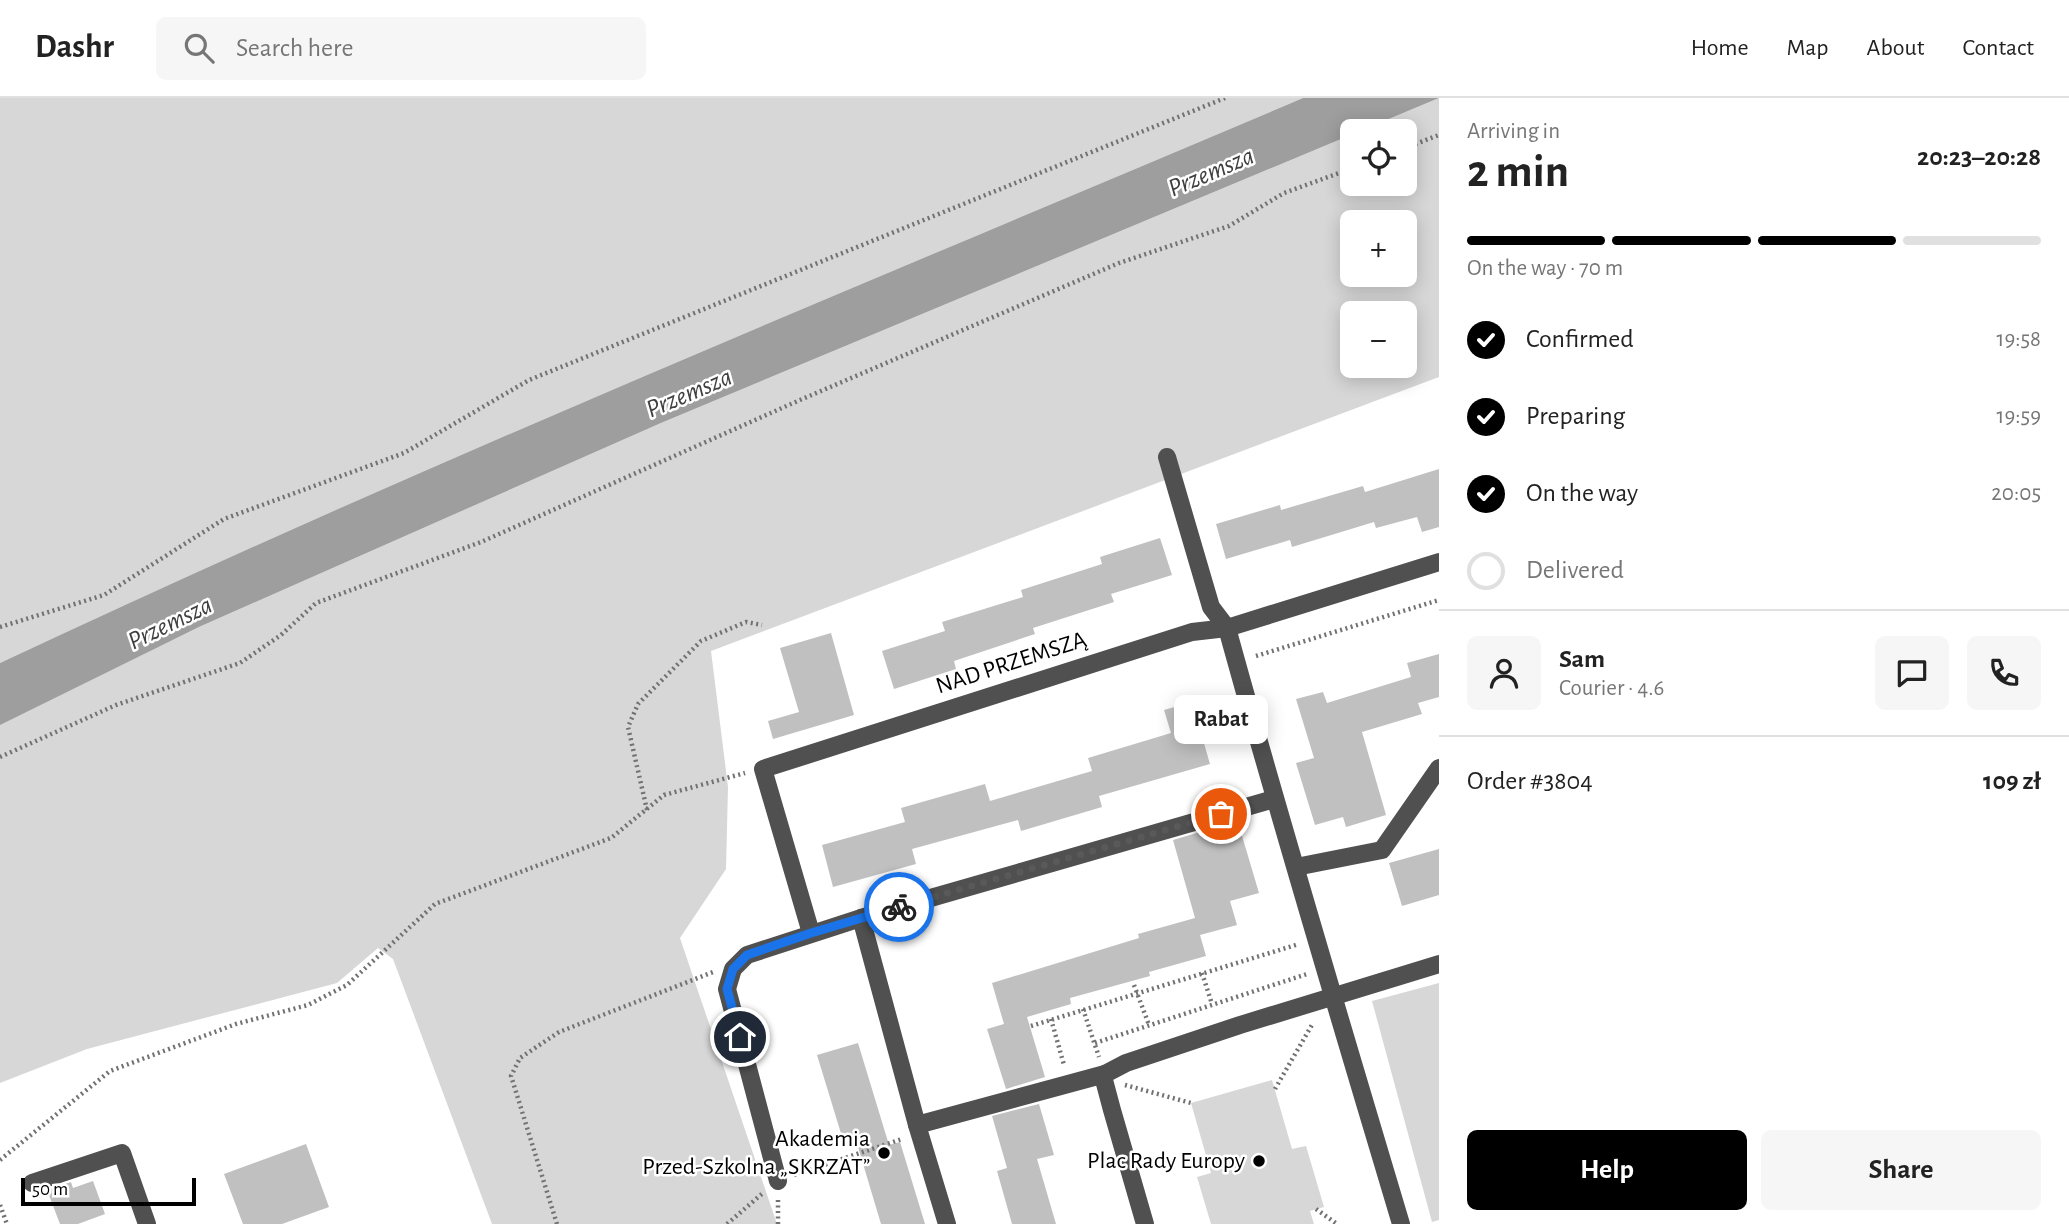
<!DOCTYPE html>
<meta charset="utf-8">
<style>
body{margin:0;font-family:"Alegreya Sans",sans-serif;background:#f6f6f6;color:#222;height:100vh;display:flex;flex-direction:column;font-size:26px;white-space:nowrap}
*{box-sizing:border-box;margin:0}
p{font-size:23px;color:#767676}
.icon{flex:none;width:38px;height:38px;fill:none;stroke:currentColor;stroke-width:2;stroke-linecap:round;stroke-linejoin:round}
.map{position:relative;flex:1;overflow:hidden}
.drawer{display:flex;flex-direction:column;background:#fff;width:630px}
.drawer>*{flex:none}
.tools{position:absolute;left:1340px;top:21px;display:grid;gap:14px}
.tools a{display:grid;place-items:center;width:77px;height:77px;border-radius:10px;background:#fff;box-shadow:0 4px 18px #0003;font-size:35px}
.scale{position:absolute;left:21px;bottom:18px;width:175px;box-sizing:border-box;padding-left:7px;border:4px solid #000;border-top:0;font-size:19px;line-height:24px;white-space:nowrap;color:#000;-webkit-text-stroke:5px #fff;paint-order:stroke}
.pin{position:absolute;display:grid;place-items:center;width:60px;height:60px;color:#fff;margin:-30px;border:4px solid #fff;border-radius:50%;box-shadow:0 2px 7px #0007}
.courier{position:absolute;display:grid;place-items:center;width:70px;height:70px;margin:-35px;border:5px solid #1a73e8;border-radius:50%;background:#fff;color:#222;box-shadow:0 2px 9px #0007}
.bubble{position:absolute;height:49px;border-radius:10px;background:#fff;box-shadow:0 4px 18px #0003;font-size:23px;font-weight:700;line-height:49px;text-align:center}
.head em{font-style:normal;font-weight:700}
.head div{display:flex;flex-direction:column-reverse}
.head{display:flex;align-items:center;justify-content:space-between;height:119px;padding:0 28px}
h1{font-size:46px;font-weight:700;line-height:52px}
.bar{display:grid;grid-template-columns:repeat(4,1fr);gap:10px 7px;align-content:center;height:84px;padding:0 28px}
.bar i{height:9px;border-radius:5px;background:#e0e0e0}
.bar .active{background:#000}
.bar p{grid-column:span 4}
.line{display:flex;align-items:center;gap:18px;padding:0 28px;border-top:2px solid #e0e0e0}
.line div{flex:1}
.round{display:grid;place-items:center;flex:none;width:74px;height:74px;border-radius:10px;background:#f6f6f6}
ol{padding:0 28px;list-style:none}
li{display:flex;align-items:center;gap:21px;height:77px}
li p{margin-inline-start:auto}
li .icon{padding:7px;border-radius:50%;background:#000;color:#fff;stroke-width:4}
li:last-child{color:#767676}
li i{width:38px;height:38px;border:4px solid #e0e0e0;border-radius:50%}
.primary-button{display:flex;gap:14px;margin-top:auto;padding:14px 28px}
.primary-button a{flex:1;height:80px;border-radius:10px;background:#000;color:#fff;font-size:28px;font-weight:700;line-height:80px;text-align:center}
.primary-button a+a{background:#f6f6f6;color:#222}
header{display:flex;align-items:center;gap:42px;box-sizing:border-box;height:98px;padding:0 35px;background:#fff;border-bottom:2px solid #e0e0e0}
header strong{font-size:33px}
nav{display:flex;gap:38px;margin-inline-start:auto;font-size:24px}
.search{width:490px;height:63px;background:#f6f6f6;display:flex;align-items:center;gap:18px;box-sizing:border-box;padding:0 24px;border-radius:10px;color:#767676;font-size:26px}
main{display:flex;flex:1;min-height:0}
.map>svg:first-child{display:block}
.green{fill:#d7d7d7;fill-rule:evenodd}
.water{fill:#9e9e9e}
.building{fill:#c0c0c0}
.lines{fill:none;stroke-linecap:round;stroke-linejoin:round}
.path{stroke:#727272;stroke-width:4.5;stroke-dasharray:2 3.5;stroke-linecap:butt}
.minor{stroke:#505050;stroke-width:18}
.done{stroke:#595959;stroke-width:7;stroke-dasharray:0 12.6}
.route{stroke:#1a73e8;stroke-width:9}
.poi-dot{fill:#000;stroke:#fff;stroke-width:2.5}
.labels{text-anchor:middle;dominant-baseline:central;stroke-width:5;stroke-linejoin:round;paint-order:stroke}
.street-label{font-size:24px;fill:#000;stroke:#fff}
.poi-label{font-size:24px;fill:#000;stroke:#fff;text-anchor:end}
.water-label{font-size:26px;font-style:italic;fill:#3f3f3f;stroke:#fff}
</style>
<header>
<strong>Dashr</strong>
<div class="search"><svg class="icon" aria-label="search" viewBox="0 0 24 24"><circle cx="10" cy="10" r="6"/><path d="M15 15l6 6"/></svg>Search here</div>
<nav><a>Home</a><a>Map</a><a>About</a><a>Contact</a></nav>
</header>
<main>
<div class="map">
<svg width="1439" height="1126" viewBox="0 0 1439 1126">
<rect width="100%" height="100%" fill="#fff"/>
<g class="green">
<path d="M0,0H1303C867,185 429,363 0,565Z"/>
<path d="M1439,0V279L711,553L728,689L726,771L680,840L777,1126H492L393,861L378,850L337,885L87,951L0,985V626L199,529L661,325L1353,36V86H1405V33H1360ZM1353,124H1405V177H1353ZM1353,215H1405V268H1353Z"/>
<polygon points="1439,885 1439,1122 1432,1124 1372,903"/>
<polygon points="1272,982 1292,1051 1306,1048 1324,1109 1310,1113 1314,1126 1211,1126 1197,1079 1211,1075 1191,1005"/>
</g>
<path class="water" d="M1303,0H1439L1360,33H1353V36L661,325L199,529L0,627V565C429,363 867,185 1303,0Z"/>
<g class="building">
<polygon points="1439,371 1439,429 1422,434 1417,419 1376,430 1374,424 1292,449 1290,442 1226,461 1216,426 1280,407 1281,412 1363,388 1365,394"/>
<polygon points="1160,440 1172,477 1111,496 1114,504 1033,530 1035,536 954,563 956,571 894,591 882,553 945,533 942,524 1023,499 1021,492 1102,466 1100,459"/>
<polygon points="831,535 854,617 773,641 768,623 799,614 780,550"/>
<polygon points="1439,556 1439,599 1418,605 1422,616 1362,634 1386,717 1346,729 1343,719 1315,727 1296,665 1314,660 1296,601 1323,594 1327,605 1411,579 1407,565"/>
<polygon points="1192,604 1210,666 1099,698 1102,709 1021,733 1018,722 912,751 916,766 833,789 822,747 905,724 901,710 985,686 990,703 1092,673 1088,660 1171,635 1164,612"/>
<polygon points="1210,731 1212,738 1240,731 1259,795 1230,803 1237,827 1200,837 1206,858 1149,874 1150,878 1070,900 1071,906 1027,919 1045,979 1006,991 987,931 1004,926 992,885 1139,840 1138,836 1195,820 1173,742"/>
<polygon points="1439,751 1439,797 1402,808 1389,765"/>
<polygon points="858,945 889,1047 900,1044 925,1126 881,1126 855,1039 843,1042 817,957"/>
<polygon points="1039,1006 1054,1057 1037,1061 1056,1126 1012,1126 997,1073 1007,1070 992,1018"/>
<polygon points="306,1046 329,1109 282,1126 243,1126 224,1076"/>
<polygon points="93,1083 105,1116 78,1126 60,1126 47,1092 71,1084 73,1090"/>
</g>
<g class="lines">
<g class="path">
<polyline points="1405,50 1439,37"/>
<polyline points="0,529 104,497 224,421 404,355 529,282 1225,0"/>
<polyline points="1256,558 1439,502"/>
<polyline points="0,659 116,607 240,565 281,537 316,505 481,444 800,302 1119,165 1229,128 1284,95 1353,70"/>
<polyline points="647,712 628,629 638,606 701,543 746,524 762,527"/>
<polyline points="1202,875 1212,906"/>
<polyline points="1134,887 1149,927"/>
<polyline points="1083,911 1099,959"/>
<polyline points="1051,921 1064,967"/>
<polyline points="1031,928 1299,846"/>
<polyline points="1095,945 1307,876"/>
<polyline points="1125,987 1191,1005"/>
<polyline points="1275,991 1313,925"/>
<polyline points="0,1062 110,973 236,926 308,907 347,887 435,806 611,740 664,697 745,675"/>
<polyline points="794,1077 902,1041"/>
<polyline points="0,1107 7,1126"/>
<polyline points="1316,1111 1337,1126"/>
<polyline points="557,1126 511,978 520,960 559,934 713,874"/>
<polyline points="727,1126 763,1095"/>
<polyline points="778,1126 778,1102"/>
</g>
<g class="minor">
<path d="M1167,359L1211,509L1227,530C1282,730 1342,928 1401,1126"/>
<polyline points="1296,769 1382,752 1439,670"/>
<polyline points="811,835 763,671 1192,534 1227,530 1439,464"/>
<polyline points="917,1027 861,820 1274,701"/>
<polyline points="778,1083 727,891 733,871 747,857 861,820"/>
<polyline points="32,1085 122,1055 147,1126"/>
<polyline points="947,1126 917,1027 1105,976"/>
<polyline points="1145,1126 1112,1012 1104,982 1105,976 1126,965 1240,927 1439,866"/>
</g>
</g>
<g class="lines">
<polyline class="done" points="899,809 1221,716"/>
<polyline class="route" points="740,939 727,891 733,871 747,857 811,835 899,809"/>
</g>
<g class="poi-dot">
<circle cx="884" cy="1055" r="7"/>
<circle cx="1259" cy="1063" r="7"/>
</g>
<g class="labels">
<g class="street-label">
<text transform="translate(1011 565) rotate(-18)">NAD PRZEMSZĄ</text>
</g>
<g class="poi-label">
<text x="870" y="1041">Akademia<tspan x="870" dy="28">Przed-Szkolna „SKRZAT”</tspan></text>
<text x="1245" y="1063">Plac Rady Europy</text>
</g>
<g class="water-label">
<text transform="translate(1211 74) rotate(-23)">Przemsza</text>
<text transform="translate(689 295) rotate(-23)">Przemsza</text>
<text transform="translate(170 525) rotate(-26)">Przemsza</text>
</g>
</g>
</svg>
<div class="tools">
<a><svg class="icon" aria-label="locate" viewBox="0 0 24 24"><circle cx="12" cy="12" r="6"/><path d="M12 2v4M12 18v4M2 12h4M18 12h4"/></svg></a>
<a>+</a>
<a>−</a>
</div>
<div class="scale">50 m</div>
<div class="pin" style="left:1221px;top:716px;background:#ea580c"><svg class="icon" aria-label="bag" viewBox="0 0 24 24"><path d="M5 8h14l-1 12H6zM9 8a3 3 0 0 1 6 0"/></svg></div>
<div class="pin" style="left:740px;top:939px;background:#1f2937"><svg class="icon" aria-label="home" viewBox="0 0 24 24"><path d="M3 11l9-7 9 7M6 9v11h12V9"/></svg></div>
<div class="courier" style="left:899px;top:809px"><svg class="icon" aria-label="bike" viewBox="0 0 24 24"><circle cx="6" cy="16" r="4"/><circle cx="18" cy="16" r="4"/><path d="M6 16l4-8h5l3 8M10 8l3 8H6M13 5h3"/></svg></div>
<div class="bubble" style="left:1174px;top:597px;width:94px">Rabat</div>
</div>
<section class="drawer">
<div class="head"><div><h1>2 min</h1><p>Arriving in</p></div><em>20:23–20:28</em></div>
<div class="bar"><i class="active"></i><i class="active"></i><i class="active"></i><i></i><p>On the way · 70 m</p></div>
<ol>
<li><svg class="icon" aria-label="check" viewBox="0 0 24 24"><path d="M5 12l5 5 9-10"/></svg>Confirmed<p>19:58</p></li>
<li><svg class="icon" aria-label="check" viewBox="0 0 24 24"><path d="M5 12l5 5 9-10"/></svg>Preparing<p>19:59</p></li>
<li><svg class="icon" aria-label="check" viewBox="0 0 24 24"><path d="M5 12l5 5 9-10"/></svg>On the way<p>20:05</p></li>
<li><i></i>Delivered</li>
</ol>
<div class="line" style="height:126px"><a class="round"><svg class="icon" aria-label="person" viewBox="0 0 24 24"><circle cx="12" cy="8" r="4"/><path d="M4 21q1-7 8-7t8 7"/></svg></a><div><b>Sam</b><p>Courier · 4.6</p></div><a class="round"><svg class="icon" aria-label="chat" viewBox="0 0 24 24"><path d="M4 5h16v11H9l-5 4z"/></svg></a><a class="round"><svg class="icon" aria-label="phone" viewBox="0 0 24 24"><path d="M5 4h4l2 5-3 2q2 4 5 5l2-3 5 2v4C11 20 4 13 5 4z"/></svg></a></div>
<div class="line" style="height:91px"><div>Order #3804</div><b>109 zł</b></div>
<div class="primary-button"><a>Help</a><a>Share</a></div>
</section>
</main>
